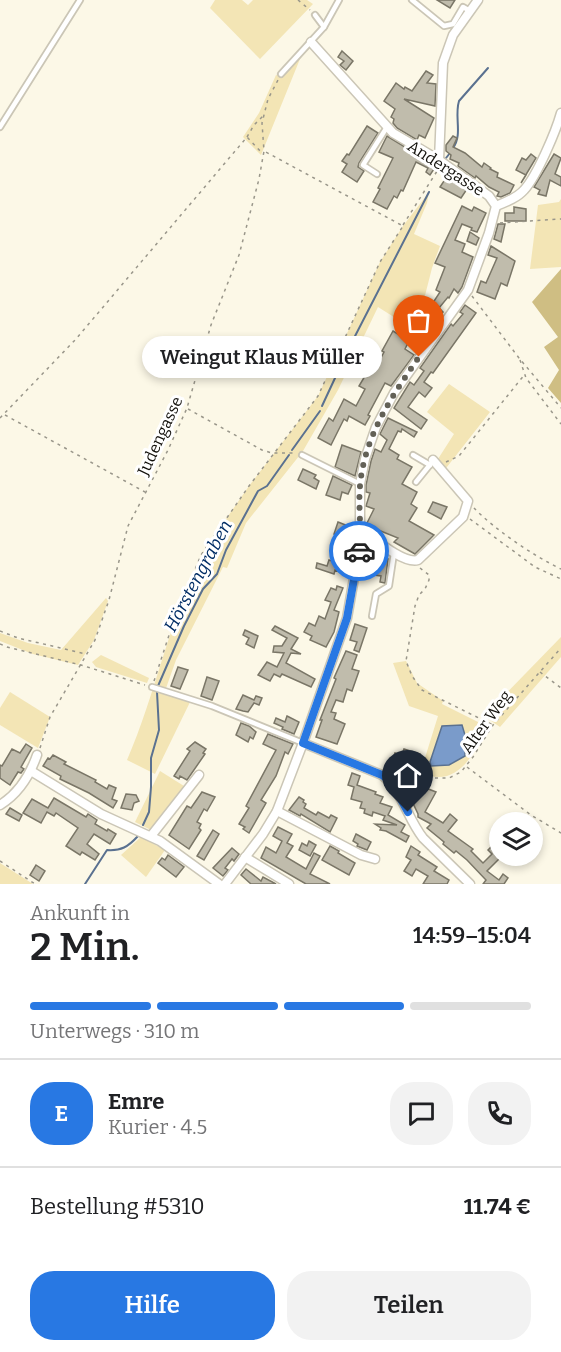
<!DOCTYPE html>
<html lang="de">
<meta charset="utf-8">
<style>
body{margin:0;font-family:Bitter,serif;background:#f2f2f2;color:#202124;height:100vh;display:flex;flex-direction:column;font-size:22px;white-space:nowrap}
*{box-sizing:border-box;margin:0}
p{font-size:20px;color:#757577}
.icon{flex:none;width:33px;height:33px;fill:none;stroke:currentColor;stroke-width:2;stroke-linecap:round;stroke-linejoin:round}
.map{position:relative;height:884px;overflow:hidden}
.drawer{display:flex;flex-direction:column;background:#fff;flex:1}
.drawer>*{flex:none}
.buttons{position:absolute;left:489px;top:812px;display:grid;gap:12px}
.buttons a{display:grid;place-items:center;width:54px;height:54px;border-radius:50%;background:#fff;box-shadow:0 3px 9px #0003;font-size:30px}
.pin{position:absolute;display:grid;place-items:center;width:51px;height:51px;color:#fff;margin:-62px -26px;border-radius:50% 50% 50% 0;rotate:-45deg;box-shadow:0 0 6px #0007}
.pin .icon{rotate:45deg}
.courier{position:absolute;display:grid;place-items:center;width:60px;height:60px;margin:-30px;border:4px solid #2878e3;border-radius:50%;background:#fff;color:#222;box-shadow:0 2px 8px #0007}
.bubble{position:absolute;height:42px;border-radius:21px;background:#fff;box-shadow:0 3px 9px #0003;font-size:20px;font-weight:600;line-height:42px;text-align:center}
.summary em{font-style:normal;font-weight:600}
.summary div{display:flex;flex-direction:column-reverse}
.summary{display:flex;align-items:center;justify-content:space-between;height:102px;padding:0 30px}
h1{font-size:39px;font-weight:600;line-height:45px}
.bar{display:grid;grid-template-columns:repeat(4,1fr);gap:9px 6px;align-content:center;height:72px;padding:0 30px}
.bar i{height:8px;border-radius:4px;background:#e0e0e0}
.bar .on{background:#2878e3}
.bar p{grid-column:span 4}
.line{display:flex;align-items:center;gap:15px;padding:0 30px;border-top:2px solid #e0e0e0}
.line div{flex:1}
.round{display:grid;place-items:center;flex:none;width:63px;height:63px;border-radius:24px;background:#f2f2f2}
.button{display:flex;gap:12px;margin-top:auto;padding:12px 30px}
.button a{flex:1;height:69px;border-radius:24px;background:#2878e3;color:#fff;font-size:24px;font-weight:600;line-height:69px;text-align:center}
.button a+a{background:#f2f2f2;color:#202124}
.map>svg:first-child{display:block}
.green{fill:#f3e5b5}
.forest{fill:#cfbe83}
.water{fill:#7a9bca;stroke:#5a7190;stroke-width:1.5}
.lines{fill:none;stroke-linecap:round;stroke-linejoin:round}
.stream{stroke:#5a7190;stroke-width:2}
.building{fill:#c0bcac;stroke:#7a7667;stroke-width:1.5}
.service-casing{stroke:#cbc6b6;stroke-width:8}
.minor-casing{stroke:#cbc6b6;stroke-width:11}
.path{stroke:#99968a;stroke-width:1.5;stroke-dasharray:3 4.5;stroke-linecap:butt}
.service{stroke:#fff;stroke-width:4.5}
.minor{stroke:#fff;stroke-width:8}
.done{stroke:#636157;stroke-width:6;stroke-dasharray:0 10.8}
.route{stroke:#2878e3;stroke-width:8}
.labels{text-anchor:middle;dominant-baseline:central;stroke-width:6;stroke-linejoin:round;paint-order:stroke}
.street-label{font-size:16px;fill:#110f0a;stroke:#fff}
.water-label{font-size:18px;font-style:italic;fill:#012d65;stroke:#fff}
</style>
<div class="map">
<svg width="561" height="884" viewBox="0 0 561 884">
<rect width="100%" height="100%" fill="#fcf8e7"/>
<g class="green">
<polygon points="215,0 242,0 248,5 253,0 307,0 313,4 260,59 210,8"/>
<polygon points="302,54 261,155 243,137 259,113 276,75 283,77"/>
<path d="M429,192L427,203L414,234L440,246L432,268L416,331L378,307L338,390L303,451L246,523L227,568L223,567L176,660L165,691L192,698L155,774L127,760C156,694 168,622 202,557L211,561L201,555L249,486L318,396L380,262L403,226Z"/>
<polygon points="561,199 561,267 530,269 538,205 559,202"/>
<polygon points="449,384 490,412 443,472 433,461 438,459 454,434 427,412"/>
<polygon points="106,598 108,601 94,640 78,665 33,654 0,641 0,633 28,643 61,650"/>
<polygon points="561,637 561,657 500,727 484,716"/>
<polygon points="101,655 149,678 147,683 96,667 92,662"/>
<path d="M406,661L417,683L443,701L442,704L478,722L484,731C477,750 462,777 439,777C433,777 426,775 420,774L438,716L409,706L393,663Z"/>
<polygon points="10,692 50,717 38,748 0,725 0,708"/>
<polygon points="160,771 184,786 151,830 135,822"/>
<polygon points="141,837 165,850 146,877 121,855"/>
<polygon points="0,863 33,884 0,884"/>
</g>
<polygon class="forest" points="561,269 561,403 548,388 559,370 544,347 558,337 532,302"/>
<polygon class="water" points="462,725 465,735 465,756 449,765 431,766 430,762 442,726"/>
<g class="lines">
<g class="stream">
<path d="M453,148C463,134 454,117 459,101L488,68"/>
<polyline points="446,158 450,153"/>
<polyline points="352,342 429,192"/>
<polyline points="322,406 349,348"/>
<polyline points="292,450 320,411"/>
<polyline points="158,686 184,626 203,589 217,574 226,550 258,491 267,486 289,455"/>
<polyline points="143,825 149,812 151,787 151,758 159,730 157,692"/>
<path d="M85,884L107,850C121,851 128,847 138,836"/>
</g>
</g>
<g class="building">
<polygon points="437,0 455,0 450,8"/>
<polygon points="342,51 353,61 346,70 340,65 344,61 338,57"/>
<polygon points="426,71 433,75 427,83 436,84 435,106 404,99 434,118 425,138 419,135 417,140 397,128 393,123 394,119 391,117 395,109 384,101 396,83 404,89 405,87 412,91"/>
<polygon points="367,126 378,133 359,163 358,167 364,171 357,182 342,172 347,164 342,161 347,154 349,155"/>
<polygon points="387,136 436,166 430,175 426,172 428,168 416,162 403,191 401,190 397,198 394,196 387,209 373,202 380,189 378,188 393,158 379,152"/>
<polygon points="453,136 457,138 453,147 465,153 482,167 484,163 491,168 490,169 498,173 497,177 514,185 510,193 501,197 497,196 499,192 489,187 476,176 475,178 458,166 459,163 450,159 451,155 446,151 446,145"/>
<polygon points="531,154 536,158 521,183 526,175 516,170 522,158 526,160"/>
<polygon points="554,154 561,158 555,174 561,177 561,186 550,180 546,196 538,194 540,190 534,187"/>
<polygon points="446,178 467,189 461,198 440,187"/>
<polygon points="462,206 472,211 474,207 486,213 477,232 471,230 472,228 462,224 455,240 465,244 462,252 473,257 462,287 458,293 454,289 449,298 448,297 439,308 443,312 431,325 423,318 440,292 436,290 445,267 435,263"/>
<polygon points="514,207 526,209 526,221 505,221 505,213 514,213"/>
<polygon points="498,224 505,224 501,242 494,239"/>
<polygon points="470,232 479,238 476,245 467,241"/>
<polygon points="491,246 515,261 507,286 501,283 495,299 477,292 481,281 486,283 497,258 488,255"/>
<polygon points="465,305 476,313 433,373 431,372 424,382 432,388 425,397 419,392 408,407 427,420 421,429 394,408 410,382 414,385 424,371 420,368 451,324 453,326 463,314 460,312"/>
<polygon points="393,331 409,341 405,349 414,355 391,386 385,383 368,415 370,416 365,425 349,416 347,421 344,419 331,445 318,438 329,418 333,421 344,399 356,406 365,389 359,386 368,371 360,366 362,360 376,367 384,352 382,351"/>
<polygon points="388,418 417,432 414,437 402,429 401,432 398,431 389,449 399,455 397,459 412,467 402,484 417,492 411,504 417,508 409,521 434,535 415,554 394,542 398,538 366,525 374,509 366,506 370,493 366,492 366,485 371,461 375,449 381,452 387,440 380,434"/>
<polygon points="342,445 361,452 355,476 335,467"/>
<polygon points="303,469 316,475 314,478 319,481 316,489 298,480"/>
<polygon points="333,476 352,485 348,494 342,492 340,500 326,495"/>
<polygon points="433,502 447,507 441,519 428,512"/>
<polygon points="338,522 353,528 349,540 334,534"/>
<polygon points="374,557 388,559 385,583 380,582 381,576 367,574 368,564 372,565"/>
<polygon points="329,560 341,564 342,561 349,564 346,574 335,570 334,574 316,568 317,563 327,566"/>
<polygon points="337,586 343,588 334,610 339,612 334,632 326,647 310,640 312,636 304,632 309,623 315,626 319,616 325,619 331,602 325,600 331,588 336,590"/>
<polygon points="355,624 367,628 359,652 354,650 357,642 350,640"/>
<polygon points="275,626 298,638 291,649 301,654 291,653 286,663 315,679 311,687 282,674 280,677 274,674 270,681 258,675 267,662 277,667 284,653 273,652 274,646 282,646 287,638 272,630"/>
<polygon points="245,630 258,636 254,648 246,644 249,638 243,635"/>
<polygon points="346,651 357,655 352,669 359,671 352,691 347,689 343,702 336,700 331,712 336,713 334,719 345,724 337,744 316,737 322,720 320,720 336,679 334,678"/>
<polygon points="178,667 188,670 180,689 171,686"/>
<polygon points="207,677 219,681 212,700 201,696"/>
<polygon points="243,695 254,700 256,696 262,698 259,705 254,703 248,712 243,711 236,709"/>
<polygon points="287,716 299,722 294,734 282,729 283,727 274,723 276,718 285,722"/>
<polygon points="241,723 249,726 256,732 253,739 250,737 248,742 236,735"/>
<polygon points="268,734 293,744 288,754 285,752 276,776 261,800 266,803 249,833 243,829 245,827 239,824 249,808 246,806 276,750 263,744"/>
<polygon points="195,742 206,749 203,753 205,754 187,780 180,776 179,779 174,776 190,751 187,749"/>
<polygon points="26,744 32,748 21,767 24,769 21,773 18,772 10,785 0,778 0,765 2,766 12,749 20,753"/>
<polygon points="404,749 420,754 417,763 414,762 412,765 402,762 401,765 392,762 395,753 402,755"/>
<polygon points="53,755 66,762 64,764 96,780 95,782 107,789 109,785 116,788 112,799 117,801 113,808 89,793 60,779 61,776 43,766 48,758 50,759"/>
<polygon points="352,773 360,776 357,785 376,792 375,794 383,797 380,803 392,807 388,815 405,825 401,832 409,836 406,842 386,831 380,830 381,828 375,824 397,825 383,820 385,816 373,812 372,816 364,813 365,809 360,808 362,802 351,799 354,787 348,785"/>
<polygon points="418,785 436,792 425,812 443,823 450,814 457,820 448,831 473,849 471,851 483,863 492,854 488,850 496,842 500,846 500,858 487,871 499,880 503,874 508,878 504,884 483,884 486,880 467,860 456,851 454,853 443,844 444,842 427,828 431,824 418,817 418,814 411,799"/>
<polygon points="202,792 215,797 207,811 204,809 197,822 201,824 199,828 201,830 189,849 169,835 187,806 191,808"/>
<polygon points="126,794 136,795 139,801 134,803 132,810 121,808"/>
<polygon points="299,797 304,800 303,802 306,804 304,808 316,815 318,812 329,818 331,815 337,818 330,832 301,814 300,816 289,810"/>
<polygon points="54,798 86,817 88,814 97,820 95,824 107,831 108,829 116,834 110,844 94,834 87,844 99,854 95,860 82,852 80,855 66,846 78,828 56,813 54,816 47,812 41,823 23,813 32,799 48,808"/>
<polygon points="10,808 22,815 19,821 6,814"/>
<polygon points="278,827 292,834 287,843 293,846 286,857 306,869 314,853 320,856 310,874 330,884 306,884 261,858 266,847 276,853 282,841 273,836"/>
<polygon points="213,830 219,834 204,860 197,856"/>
<polygon points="356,834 371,842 367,850 357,846 358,844 353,841"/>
<polygon points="309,841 316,845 310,856 299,850 302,843 307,846"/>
<polygon points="330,846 339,851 338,853 355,863 349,875 322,860"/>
<polygon points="411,846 420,852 418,855 437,867 434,871 449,880 447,884 423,884 428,876 416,869 412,876 404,871 411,860 406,857"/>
<polygon points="232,848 239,854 234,861 232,859 225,868 228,870 223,876 213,868"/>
<polygon points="168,855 184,867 176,877 158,863 162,858 165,860"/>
<polygon points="36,865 45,871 39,881 30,875"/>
<polygon points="246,869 261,881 263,877 276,884 251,884 241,875"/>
</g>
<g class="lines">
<g class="service-casing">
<g id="service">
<polyline points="412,0 444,26 453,24 463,7 470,11"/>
<polyline points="324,27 339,0"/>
<polyline points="281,74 324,27 315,15"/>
<polyline points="0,127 80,0"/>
<polyline points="377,174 363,165 387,127"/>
<polyline points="302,455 360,484"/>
<polyline points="413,455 430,465"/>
<polyline points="416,482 433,461"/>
<polyline points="372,616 376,594 389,586 394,553"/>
<polyline points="152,687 212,706 303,743"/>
<polyline points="392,783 404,778 413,778"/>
</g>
</g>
<g class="minor-casing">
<g id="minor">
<polyline points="439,160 443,63 453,35 478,0"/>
<path d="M496,206C506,202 517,198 524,190C537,176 556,131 561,113"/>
<path d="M360,528C373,537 402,564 418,560L463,517L468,501L433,460"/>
<path d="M303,743L382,775C403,792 407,818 423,838L470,884"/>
<polyline points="31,771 101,814 160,841 219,884"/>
<path d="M0,805C18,794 30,775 37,755"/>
<polyline points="277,811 361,855 375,859"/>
<polyline points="151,836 199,775"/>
<polyline points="245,857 289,884"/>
<polyline points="225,884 263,834 277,811 303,743 347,618 360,544 360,484 365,459 376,427 394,393 468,290 489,233 496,206 489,196 439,160 393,133 311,42"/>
</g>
</g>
<g class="path">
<polyline points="298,0 310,10"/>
<polyline points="247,137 254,125 264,115"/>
<polyline points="500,223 561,219"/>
<polyline points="403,225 439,168"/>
<polyline points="472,296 519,358 561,408"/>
<polyline points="520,360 526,378 561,424"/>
<polyline points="188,409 262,450 272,453 295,453"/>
<polyline points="5,415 145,492"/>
<polyline points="0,418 76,339 247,137 263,154"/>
<polyline points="446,462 459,456 525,374"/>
<path d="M474,508C495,530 534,556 561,569"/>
<polyline points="470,519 535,567 561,579"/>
<polyline points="420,568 429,575 429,580 425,589 419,595 415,606 406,661 412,676 422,690 493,725"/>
<polyline points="0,631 18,638 86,654"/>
<polyline points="0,644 7,647 81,665 145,685"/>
<polyline points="540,672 561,688"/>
<polyline points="154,681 174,620 201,555 249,486 318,396 380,262 403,226 264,151"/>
<polyline points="40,748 50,717 95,640 109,600 128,526 168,450 187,408 211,325 239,255 259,179 264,151 262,123 268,99 278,80"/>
<polyline points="467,767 531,815 561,833"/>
<polyline points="420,778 449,778 461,772 473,757 493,725 561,648"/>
<polyline points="0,861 35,884"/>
</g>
<use href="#service" class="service"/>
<use href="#minor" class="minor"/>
</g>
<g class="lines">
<path class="done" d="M359,551C362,529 358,507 360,486C364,437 392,396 419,357"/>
<polyline class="route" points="359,551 347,618 303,743 382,775 392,783 408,812"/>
</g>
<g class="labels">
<g class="street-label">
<text transform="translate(446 168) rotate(33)">Andergasse</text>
<text transform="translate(160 436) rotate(-65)">Judengasse</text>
<text transform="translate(486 722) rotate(-54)">Alter Weg</text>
</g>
<g class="water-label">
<text transform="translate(198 576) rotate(-62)">Hörstengraben</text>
</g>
</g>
</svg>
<div class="buttons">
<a><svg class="icon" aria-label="layers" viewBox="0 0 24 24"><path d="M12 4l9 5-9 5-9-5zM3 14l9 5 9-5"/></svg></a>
</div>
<div class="pin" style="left:419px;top:357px;background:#ea580c"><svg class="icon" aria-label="bag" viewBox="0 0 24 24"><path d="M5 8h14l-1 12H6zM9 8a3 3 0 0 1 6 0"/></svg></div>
<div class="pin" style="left:408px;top:812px;background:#1f2937"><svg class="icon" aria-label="home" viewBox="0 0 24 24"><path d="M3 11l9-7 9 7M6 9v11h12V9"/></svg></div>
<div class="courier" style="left:359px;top:551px"><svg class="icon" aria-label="car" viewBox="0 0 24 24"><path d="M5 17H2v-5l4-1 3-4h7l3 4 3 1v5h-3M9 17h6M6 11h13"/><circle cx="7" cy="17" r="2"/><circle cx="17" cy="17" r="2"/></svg></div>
<div class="bubble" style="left:142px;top:336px;width:240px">Weingut Klaus Müller</div>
</div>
<section class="drawer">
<div class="summary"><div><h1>2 Min.</h1><p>Ankunft in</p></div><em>14:59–15:04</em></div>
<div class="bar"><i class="on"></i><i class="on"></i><i class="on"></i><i></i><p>Unterwegs · 310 m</p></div>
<div class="line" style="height:108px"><b class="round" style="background:#2878e3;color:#fff">E</b><div><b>Emre</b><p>Kurier · 4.5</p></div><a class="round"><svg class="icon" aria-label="chat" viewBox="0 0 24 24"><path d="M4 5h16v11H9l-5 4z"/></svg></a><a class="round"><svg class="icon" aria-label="phone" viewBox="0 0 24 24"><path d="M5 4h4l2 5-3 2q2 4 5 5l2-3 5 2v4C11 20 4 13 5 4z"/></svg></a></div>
<div class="line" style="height:78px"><div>Bestellung #5310</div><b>11.74 €</b></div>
<div class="button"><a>Hilfe</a><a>Teilen</a></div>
</section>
